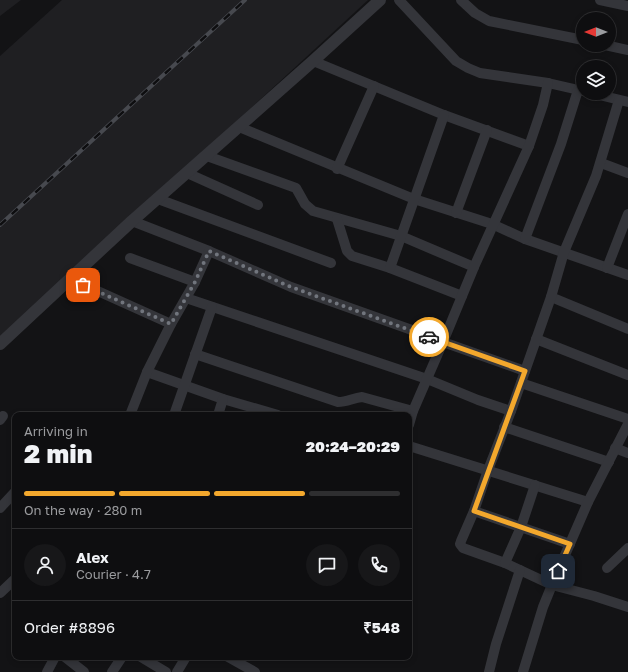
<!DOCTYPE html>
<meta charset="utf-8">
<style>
body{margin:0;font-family:"Golos Text",sans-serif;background:#171719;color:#f1f3f6;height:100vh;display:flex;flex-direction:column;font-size:15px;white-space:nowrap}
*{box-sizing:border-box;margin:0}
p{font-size:13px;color:#9b9c9f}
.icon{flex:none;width:22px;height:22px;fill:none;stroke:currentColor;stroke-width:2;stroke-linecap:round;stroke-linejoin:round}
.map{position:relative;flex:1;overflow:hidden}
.panel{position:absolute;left:12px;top:412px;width:400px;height:248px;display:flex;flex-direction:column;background:#0e0e10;border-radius:8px;box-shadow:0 2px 6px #0003,0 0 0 1px #2e2e30}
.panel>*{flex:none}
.needle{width:26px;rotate:270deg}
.buttons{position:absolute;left:576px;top:12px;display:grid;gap:8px}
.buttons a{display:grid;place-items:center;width:40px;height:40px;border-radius:50%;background:#0e0e10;box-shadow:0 2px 6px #0003,0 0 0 1px #2e2e30;font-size:20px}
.pin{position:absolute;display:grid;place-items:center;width:34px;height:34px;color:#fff;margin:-17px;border-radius:8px;box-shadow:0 2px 6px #0006}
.courier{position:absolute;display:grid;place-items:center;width:40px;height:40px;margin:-20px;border:3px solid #f3a82d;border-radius:50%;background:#fff;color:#222;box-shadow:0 1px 5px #0007}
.head em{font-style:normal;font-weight:800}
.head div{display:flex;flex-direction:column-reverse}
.head{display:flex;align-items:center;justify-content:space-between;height:68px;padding:0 12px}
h1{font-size:26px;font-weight:800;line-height:30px}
.bar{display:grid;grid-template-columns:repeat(4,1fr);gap:6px 4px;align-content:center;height:48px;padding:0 12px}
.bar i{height:5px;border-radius:3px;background:#2e2e30}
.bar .current{background:#f3a82d}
.bar p{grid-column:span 4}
.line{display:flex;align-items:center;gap:10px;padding:0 12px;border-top:1px solid #2e2e30}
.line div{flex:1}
.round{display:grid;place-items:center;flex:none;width:42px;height:42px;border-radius:21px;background:#171719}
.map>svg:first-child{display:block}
.built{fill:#1f1f22}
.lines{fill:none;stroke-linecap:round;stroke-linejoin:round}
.minor{stroke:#34353a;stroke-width:10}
.tertiary{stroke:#34353a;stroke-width:12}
.rail-casing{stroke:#47494f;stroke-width:4}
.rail{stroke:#0e0e10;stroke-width:2.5;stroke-dasharray:8;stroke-linecap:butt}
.done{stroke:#71757d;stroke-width:4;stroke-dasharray:0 7.2}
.route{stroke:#f3a82d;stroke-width:5}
</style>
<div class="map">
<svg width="628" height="672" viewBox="0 0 628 672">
<rect width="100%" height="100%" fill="#131315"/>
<g class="built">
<polygon points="0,0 21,0 0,16"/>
<polygon points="62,0 368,0 0,340 0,56"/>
</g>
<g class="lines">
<g class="minor">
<polyline points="399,0 456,61 468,68 480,73 548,83 583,91"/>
<polyline points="461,0 475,13 489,21 583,40"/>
<polyline points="600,0 628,6"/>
<polyline points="605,45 628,50"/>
<polyline points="313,61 444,115 529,146"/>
<polyline points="591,93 628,102"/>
<polyline points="239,127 414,199 492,224 525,239 628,275"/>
<polyline points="207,156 296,188 305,204 313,211 401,236 474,267"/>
<polyline points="601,163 628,173"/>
<polyline points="337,169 374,86"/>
<polyline points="187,173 258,205"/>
<polyline points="158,199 331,263"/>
<polyline points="456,213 487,130"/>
<polyline points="337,219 347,251 352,256 390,268 462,296"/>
<polyline points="132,221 209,251 291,287 409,329 443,342 525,371"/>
<polyline points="525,239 561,144 578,90"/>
<polyline points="130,258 195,282 209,251"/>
<polyline points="390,268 444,115"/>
<polyline points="607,268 628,214"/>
<polyline points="71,279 171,324"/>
<polyline points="551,297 628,329"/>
<polyline points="186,298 427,379 478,400 511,411"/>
<polyline points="536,339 628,375"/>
<path d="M195,354L338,402C347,402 353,398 362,397L413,411"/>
<polyline points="147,372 223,399 278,415"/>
<polyline points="521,383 628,419"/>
<polyline points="130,415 147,372 171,324 195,282"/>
<polyline points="174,415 212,307"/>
<polyline points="218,415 223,399"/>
<polyline points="0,420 3,416"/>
<polyline points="409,425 413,411 443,342 474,267 529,146 543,105 548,83"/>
<polyline points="504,427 609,462"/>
<polyline points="409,446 588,502"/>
<polyline points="615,448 628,453"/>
<polyline points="0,508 15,492"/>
<polyline points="474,511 461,541 460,544 463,548 505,563 552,585 594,596 628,607"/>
<polyline points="570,544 474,511 488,470 511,411 551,297 564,252 596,176 619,100"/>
<polyline points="505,563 521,527 535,485"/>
<polyline points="607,568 628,548"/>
<polyline points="0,593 15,579"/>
<polyline points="65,657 84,672"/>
<polyline points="141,657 166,672"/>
<polyline points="228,657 255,672"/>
<polyline points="47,672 55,657"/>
<polyline points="112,672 122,657"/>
<polyline points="177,672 186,657"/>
<polyline points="489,672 496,644 520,570"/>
<polyline points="523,672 543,607 552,585 588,502 628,424"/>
</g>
<polyline class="tertiary" points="0,344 132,221 313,61 380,0"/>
<g class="rail-casing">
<polyline id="rail" points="0,225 245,0"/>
</g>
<use href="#rail" class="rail"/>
</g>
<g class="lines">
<polyline class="done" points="83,285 171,324 195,282 209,251 291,287 429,337"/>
<polyline class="route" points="429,337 525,371 474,511 570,544 558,571"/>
</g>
</svg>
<div class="buttons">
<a><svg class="needle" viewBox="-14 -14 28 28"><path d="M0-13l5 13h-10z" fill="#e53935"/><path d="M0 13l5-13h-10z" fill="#9b9c9f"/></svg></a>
<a><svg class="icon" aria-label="layers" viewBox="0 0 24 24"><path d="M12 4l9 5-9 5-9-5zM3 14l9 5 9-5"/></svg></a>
</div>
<div class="pin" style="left:83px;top:285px;background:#ea580c"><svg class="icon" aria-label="bag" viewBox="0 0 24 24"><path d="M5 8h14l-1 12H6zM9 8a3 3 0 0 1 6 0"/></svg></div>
<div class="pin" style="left:558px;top:571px;background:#1f2937"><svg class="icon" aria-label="home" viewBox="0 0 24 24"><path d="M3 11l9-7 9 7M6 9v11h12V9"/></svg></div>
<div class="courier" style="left:429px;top:337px"><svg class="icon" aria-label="car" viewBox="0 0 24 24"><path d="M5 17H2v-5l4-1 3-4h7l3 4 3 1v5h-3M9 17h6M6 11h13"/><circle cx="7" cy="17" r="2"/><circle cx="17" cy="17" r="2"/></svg></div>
<section class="panel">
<div class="head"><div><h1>2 min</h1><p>Arriving in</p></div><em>20:24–20:29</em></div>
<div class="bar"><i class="current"></i><i class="current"></i><i class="current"></i><i></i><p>On the way · 280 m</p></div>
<div class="line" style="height:72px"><a class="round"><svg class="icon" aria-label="person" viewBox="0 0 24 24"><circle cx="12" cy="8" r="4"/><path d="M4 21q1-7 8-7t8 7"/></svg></a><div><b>Alex</b><p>Courier · 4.7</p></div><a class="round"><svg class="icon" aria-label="chat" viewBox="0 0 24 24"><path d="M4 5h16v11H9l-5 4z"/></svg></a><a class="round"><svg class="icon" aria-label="phone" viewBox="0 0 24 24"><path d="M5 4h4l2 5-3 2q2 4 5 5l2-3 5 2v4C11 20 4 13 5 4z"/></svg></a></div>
<div class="line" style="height:52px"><div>Order #8896</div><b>₹548</b></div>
</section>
</div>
